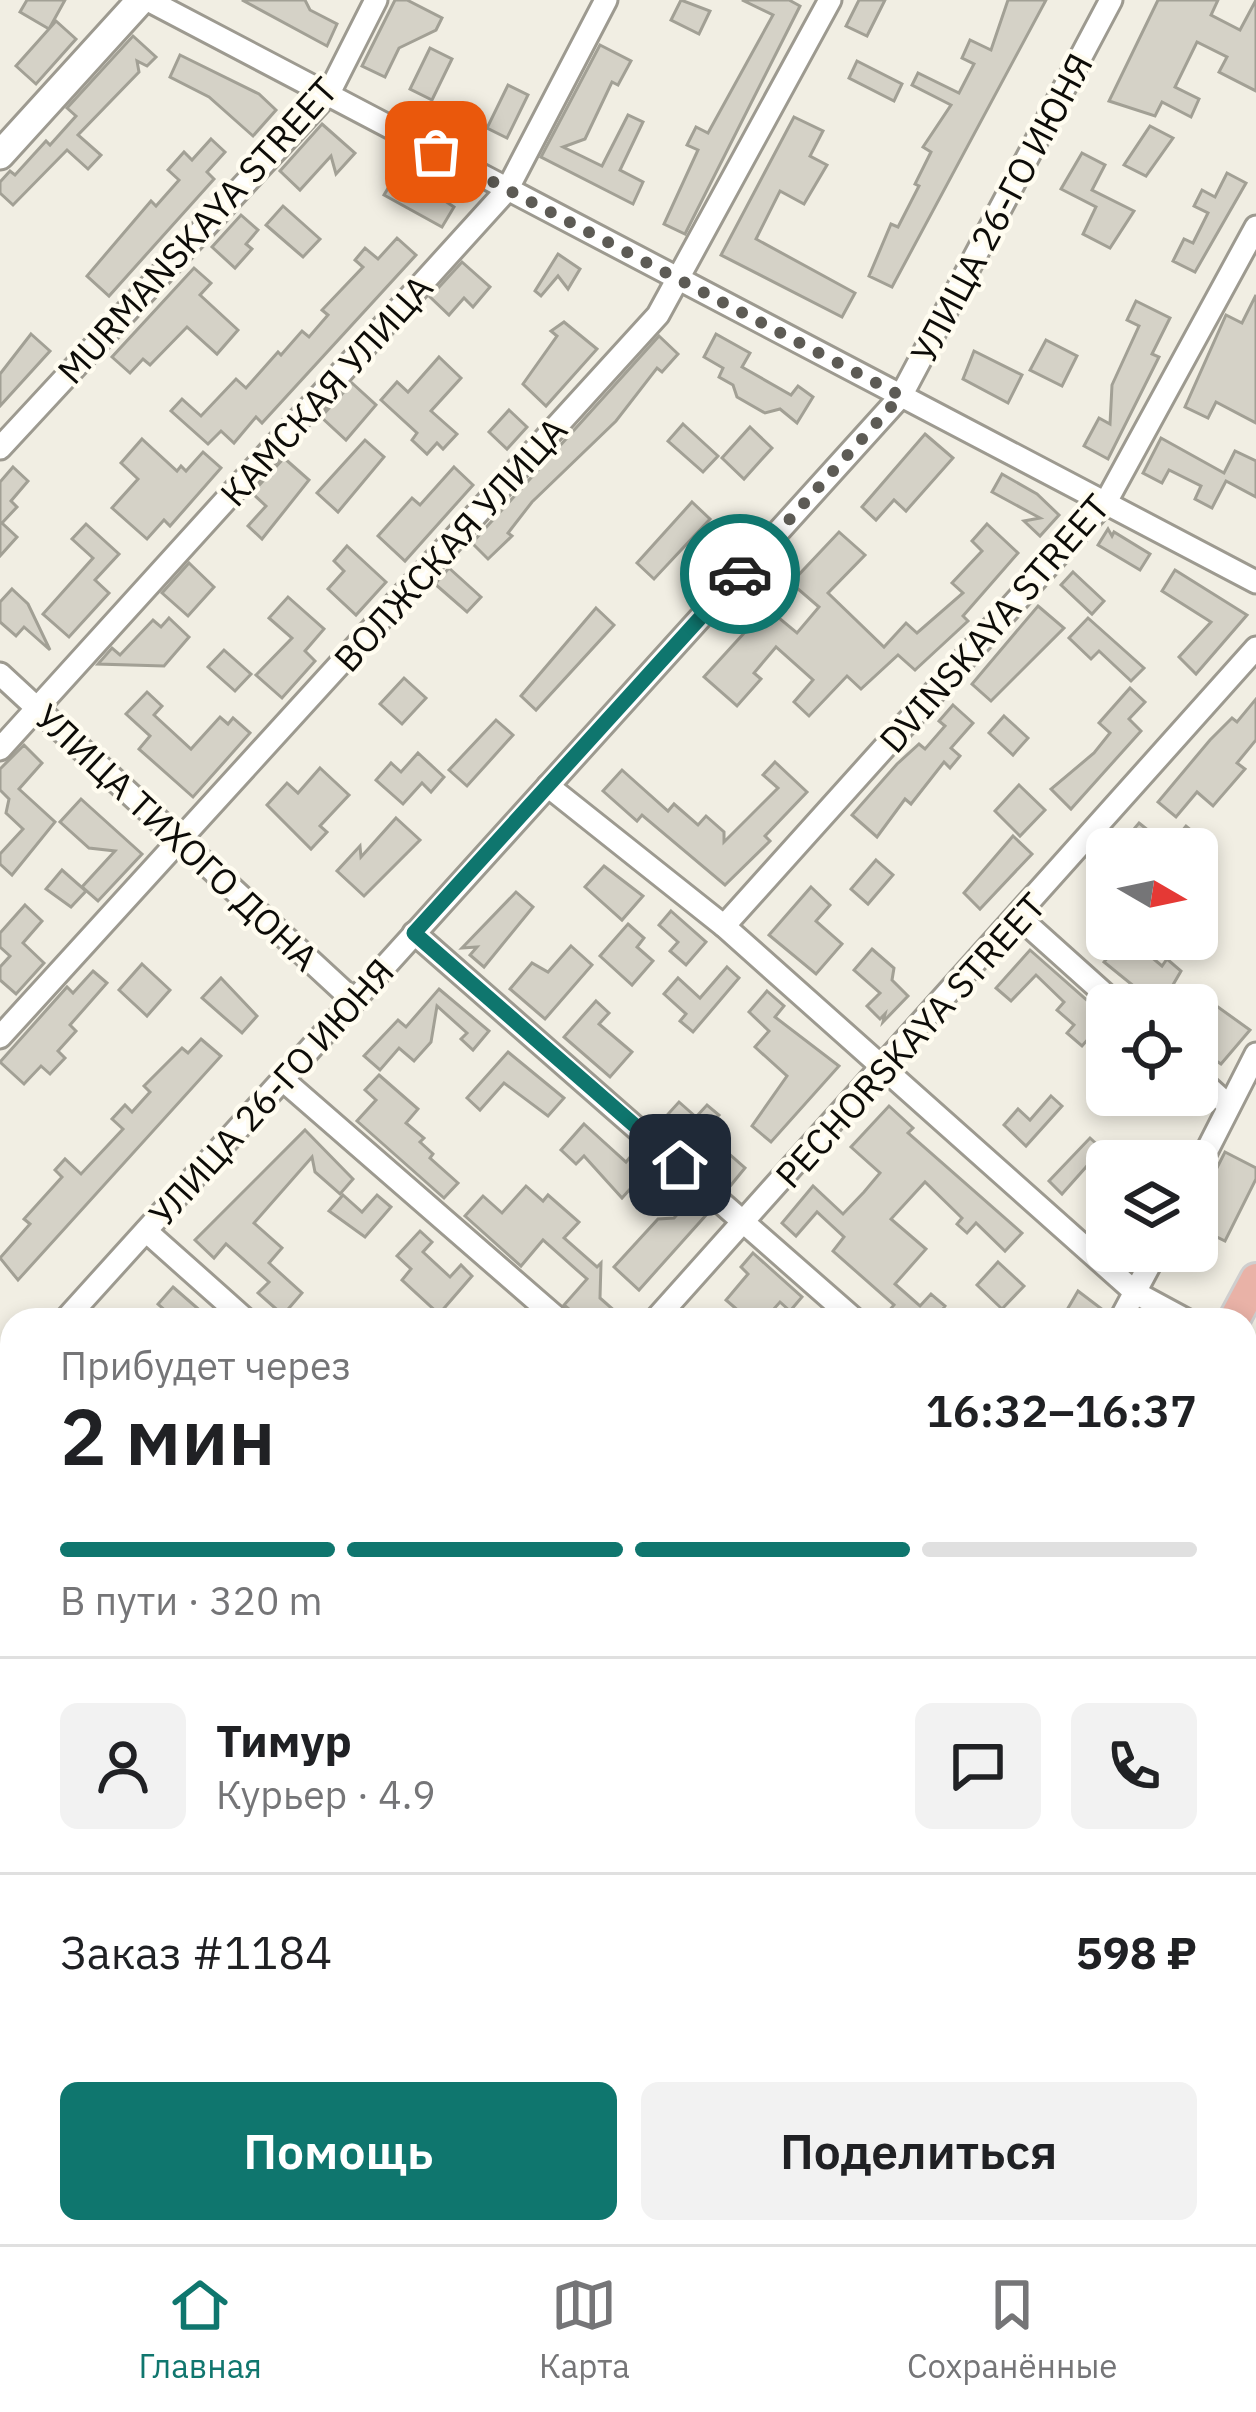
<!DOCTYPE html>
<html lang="ru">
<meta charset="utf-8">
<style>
body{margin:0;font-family:"IBM Plex Sans",sans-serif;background:#f2f2f2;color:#202124;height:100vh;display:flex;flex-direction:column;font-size:45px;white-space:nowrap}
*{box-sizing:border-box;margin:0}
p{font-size:39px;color:#757577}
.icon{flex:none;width:66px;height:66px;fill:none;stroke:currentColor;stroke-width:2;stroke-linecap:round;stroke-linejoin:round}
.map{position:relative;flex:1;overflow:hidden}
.side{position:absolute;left:0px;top:1308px;width:1257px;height:936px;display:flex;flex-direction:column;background:#fff;border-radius:36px 36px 0 0;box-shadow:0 6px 18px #0003}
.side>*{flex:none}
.needle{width:78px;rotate:99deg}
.controls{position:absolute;left:1086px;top:828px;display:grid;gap:24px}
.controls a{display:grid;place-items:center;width:132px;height:132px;border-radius:18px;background:#fff;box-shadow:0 6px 18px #0003;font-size:60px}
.pin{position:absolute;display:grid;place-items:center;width:102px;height:102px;color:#fff;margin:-51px;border-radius:24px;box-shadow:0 6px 18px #0006}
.courier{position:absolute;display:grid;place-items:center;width:120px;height:120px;margin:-60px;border:9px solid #0f766e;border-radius:50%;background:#fff;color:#222;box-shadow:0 3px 15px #0007}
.summary em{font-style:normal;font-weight:600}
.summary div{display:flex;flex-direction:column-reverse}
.summary{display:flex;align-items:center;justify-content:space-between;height:204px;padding:0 60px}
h1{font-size:78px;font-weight:600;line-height:90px}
.bar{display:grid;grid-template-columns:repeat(4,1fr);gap:18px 12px;align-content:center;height:144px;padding:0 60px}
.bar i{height:15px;border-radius:9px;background:#e0e0e0}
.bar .current{background:#0f766e}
.bar p{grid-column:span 4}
.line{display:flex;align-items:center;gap:30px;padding:0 60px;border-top:3px solid #e0e0e0}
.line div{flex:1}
.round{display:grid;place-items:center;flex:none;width:126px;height:126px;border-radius:18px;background:#f2f2f2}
.cta{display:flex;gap:24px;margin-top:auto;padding:24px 60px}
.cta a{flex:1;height:138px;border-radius:18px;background:#0f766e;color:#fff;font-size:48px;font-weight:600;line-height:138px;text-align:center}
.cta a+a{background:#f2f2f2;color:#202124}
.tab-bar{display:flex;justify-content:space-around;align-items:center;height:168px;border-top:3px solid #e0e0e0;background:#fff;font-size:33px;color:#757577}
.tab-bar a{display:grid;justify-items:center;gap:6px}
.tab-bar .current{color:#0f766e}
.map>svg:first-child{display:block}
.built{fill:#ebe6d3}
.forest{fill:#acae50}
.building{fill:#d5d2c7;stroke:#a2a095;stroke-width:3}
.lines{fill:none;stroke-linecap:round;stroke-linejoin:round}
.street-casing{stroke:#9d9a90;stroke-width:27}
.secondary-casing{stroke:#9d9a90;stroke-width:33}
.primary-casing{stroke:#cfcece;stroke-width:36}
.street{stroke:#fff;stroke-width:21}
.secondary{stroke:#fff;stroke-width:27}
.primary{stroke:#e9b2a7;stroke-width:30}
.done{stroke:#5d5b55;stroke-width:12;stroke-dasharray:0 21.6}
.route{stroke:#0f766e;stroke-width:15}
.labels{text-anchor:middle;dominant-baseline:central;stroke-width:9;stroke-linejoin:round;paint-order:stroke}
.street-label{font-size:36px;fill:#0d0c08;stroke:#fffcf0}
</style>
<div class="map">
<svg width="1256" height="2244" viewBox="0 0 1256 2244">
<rect width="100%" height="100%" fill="#f1eee3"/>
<polygon class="built" points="0,1692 12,1703 12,1988 0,2001"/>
<polygon class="forest" points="1256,1352 1256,2244 769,2244 775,2232 1245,2232 1245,1373"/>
<g class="building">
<polygon points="27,0 65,0 49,29 20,12"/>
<polygon points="242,0 305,0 310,10 337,24 327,46"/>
<polygon points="395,0 407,0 442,18 436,30 399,48 385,77 362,66"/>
<polygon points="681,0 710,11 699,34 671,20"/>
<polygon points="742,0 789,0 800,6 685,234 664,224 698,150 687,145 696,127 708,133 773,15"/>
<polygon points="859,0 885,0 867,36 846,26"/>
<polygon points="1008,0 1046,0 892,287 869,276 891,224 898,227 919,186 915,184 931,152 923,147 951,105 912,85 918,73 959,93 974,64 962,58 970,40 991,50"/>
<polygon points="1158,0 1218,0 1211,15 1240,30 1256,0 1256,91 1219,72 1227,57 1197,42 1175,87 1199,99 1191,117 1162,102 1155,116 1109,101"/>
<polygon points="56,21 76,39 36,84 16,66"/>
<polygon points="133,36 156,57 147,66 137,61 139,72 78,135 101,155 88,169 67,150 13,205 0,193 0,182 10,171 15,175 46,141 50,145 76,116 67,108"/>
<polygon points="600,45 631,61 618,85 612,82 585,139 563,147 602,166 628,115 643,122 620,170 643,182 633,204 541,157"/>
<polygon points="430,48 452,59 432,100 410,89"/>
<polygon points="180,55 259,94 276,110 253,136 209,97 170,77"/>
<polygon points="857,61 902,84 894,101 849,78"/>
<polygon points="508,85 528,95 507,138 487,128"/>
<polygon points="794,117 823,131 810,156 827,165 804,204 780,191 756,239 855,293 842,317 721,255"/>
<polygon points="322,124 355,153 336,174 331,156 300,190 280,171"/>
<polygon points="1150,126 1173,138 1146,176 1124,165"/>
<polygon points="211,139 225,152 207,172 214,179 109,296 87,276 151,201 156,206 179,180 168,170 184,152 192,160"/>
<polygon points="1082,153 1105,165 1092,190 1134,211 1110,248 1083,234 1096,207 1061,189"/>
<polygon points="399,170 454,207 442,227 384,195"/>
<polygon points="1227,173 1246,183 1195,272 1173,261 1184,239 1193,243 1208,213 1194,206 1202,190 1215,197"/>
<polygon points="283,206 320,239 303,257 266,225"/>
<polygon points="241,215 258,230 246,244 252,249 235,268 212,247"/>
<polygon points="397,238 416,255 262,423 256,417 234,443 221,431 208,444 171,411 182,399 201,416 236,379 246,388 278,352 281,355 302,331 309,337 328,315 322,310 363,267 355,260 365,248 378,259"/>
<polygon points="558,254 580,269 568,289 558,276 541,296 535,291"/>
<polygon points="462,262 490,287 473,307 464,298 449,315 430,297"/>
<polygon points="194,268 211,283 200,295 238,330 217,354 187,327 150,365 143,359 130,373 112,357"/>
<polygon points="1256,295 1256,423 1216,402 1208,418 1185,407 1226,315 1242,323"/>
<polygon points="1136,301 1170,318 1152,354 1159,357 1108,459 1084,446 1099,418 1110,424 1112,385 1139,326 1127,320"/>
<polygon points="564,322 597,349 546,406 523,384 557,336 551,331"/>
<polygon points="31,334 50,351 0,406 0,374"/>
<polygon points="716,334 750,353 742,367 791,395 798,386 813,397 797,423 780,409 765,413 737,397 733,385 719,377 723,368 704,357"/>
<polygon points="659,336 678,354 662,372 657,368 616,421 532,502 508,533 512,536 488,559 472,543"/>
<polygon points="1046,340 1077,356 1062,386 1030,370"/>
<polygon points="974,351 1022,375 1008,403 963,379"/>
<polygon points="439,357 461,378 431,411 457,434 443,449 437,443 427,454 412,440 417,433 381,400 397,382 408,392"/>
<polygon points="352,383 376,405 346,440 321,417"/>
<polygon points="509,410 527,427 507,449 489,432"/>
<polygon points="683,424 718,456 703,472 668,441"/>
<polygon points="750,427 772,448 744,479 722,458"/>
<polygon points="925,434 953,458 906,511 894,500 876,520 862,507"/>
<polygon points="1161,438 1224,473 1235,451 1256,461 1256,497 1226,481 1212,508 1195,499 1201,486 1169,470 1162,483 1143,473"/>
<polygon points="142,439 177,471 181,466 186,471 203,452 221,468 170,526 164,520 147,539 112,508 138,479 121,463"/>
<polygon points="365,440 384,457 338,512 317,493"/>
<polygon points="284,458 309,480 262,539 248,526 266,506 252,493"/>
<polygon points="13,467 28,481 11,501 17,507 2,523 17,537 0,556 0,482"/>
<polygon points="454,467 473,485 405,561 378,536 412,498 420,505"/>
<polygon points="1002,474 1037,494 1059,515 1040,536 1024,521 1040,518 992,492"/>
<polygon points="692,502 710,519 654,579 637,563"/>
<polygon points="86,524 119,554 95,580 109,593 69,637 43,614 93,558 72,539"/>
<polygon points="987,524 1018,553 963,616 968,621 915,670 898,655 861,689 847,676 809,716 794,702 813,680 776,647 754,673 761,679 737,706 704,677 767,608 797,633 819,607 791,583 839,532 865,555 828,593 884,647 906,623 917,633 963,593 952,583 982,551 972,541"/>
<polygon points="1108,529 1112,536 1114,532 1150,554 1140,570 1098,545"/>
<polygon points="347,546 386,582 356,615 328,589 344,571 334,561"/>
<polygon points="189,563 214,587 188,616 162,593"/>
<polygon points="449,568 481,597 467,612 435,584"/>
<polygon points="1175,570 1247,615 1196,674 1179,657 1211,622 1162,591"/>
<polygon points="1073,572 1104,601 1092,614 1061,585"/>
<polygon points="12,589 28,604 50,650 24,627 16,636 0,622 0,602"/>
<polygon points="288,597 324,629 305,651 315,661 282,698 256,675 292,638 269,618"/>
<polygon points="1038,606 1064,628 991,701 972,684"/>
<polygon points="596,608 614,625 536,710 521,696"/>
<polygon points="169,618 189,637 164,666 98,664 112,648 120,655 153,620 161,627"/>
<polygon points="1088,618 1144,668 1131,681 1099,651 1091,659 1069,638"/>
<polygon points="224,650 251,674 235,691 208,667"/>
<polygon points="404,678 426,698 402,724 380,704"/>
<polygon points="1130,688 1145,702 1129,719 1141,731 1071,809 1051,789 1094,753 1110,733 1099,723"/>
<polygon points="147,692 162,706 154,715 191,749 220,717 228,724 233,718 250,733 193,797 139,749 150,736 126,714"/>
<polygon points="1256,699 1256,740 1237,763 1245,769 1213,806 1197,792 1176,817 1158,802 1210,740 1232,718 1237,722"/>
<polygon points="953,705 973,723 951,748 960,756 950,768 944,762 911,804 905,799 877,837 852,815 897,764 919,744 925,749 945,726 939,721"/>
<polygon points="1004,716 1028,738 1013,755 989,733"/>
<polygon points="496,720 513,735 467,786 449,770"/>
<polygon points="24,745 42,763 19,789 55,822 12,875 0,864 0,854 23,829 6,813 9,799 0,790 0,769"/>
<polygon points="418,753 444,777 431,792 422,783 403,804 376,780 391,763 401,772"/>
<polygon points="775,762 807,792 765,836 770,841 725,885 642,815 637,821 603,791 622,770 668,811 674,804 698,825 706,816 724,832 724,842 778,788 763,775"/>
<polygon points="320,768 349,795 320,826 327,832 311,849 267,805 287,783 298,793"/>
<polygon points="1019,785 1045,810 1020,836 995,811"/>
<polygon points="81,799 142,854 98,901 82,887 115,851 89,848 60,822"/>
<polygon points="396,818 420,840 364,896 337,871 360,846 361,857"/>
<polygon points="1139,823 1169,847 1186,826 1214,849 1197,870 1197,849 1117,849"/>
<polygon points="1013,836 1032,854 980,909 964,893"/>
<polygon points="876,860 893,875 868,904 851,889"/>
<polygon points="604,866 643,896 622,920 585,887"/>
<polygon points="62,870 86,891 71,907 46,889"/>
<polygon points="811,887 830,905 816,921 842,944 816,974 769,935"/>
<polygon points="516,892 533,907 484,967 470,955 477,947 462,948"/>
<polygon points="25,905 42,921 23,943 44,963 16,994 0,980 0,967 10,956 0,947 0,933"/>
<polygon points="671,911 706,942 686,965 670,951 678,942 659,925"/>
<polygon points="628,924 644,938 637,947 653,961 632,985 600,956"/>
<polygon points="1122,940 1139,955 1143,950 1162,966 1167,959 1181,971 1170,990 1188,1005 1157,1005 1104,962"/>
<polygon points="571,946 592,965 545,1019 510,989 532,963 548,972"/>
<polygon points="872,949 894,968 892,980 908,996 883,1022 885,1014 880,1019 867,1006 880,993 854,970"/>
<polygon points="1030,950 1107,1018 1082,1046 1067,1033 1074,1025 1057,1010 1064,1002 1036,975 1011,1001 996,988"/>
<polygon points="142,964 170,990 147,1016 119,990"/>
<polygon points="727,967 739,978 693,1032 680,1021 686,1014 664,994 678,978 700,998"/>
<polygon points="93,971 107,983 70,1025 76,1031 58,1051 65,1058 50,1074 41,1066 24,1084 0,1062 67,987 73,993"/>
<polygon points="221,978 257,1016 242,1033 202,998"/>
<polygon points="439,989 489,1031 473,1050 461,1039 467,1033 437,1006 431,1042 414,1061 399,1048 380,1070 364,1056 398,1020 406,1027"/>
<polygon points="767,991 784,1006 775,1017 839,1066 771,1142 752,1126 787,1076 755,1047 769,1031 749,1012"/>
<polygon points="1197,992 1250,1030 1221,1064 1198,1049 1209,1037 1197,1028"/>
<polygon points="596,1001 609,1013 599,1024 632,1052 610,1077 564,1037"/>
<polygon points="201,1039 221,1056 18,1280 0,1258 30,1224 24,1219 62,1177 55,1170 65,1159 81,1174 123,1129 112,1119 125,1105 132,1112 150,1092 144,1086 182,1048 188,1053"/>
<polygon points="508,1052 564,1098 548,1116 504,1083 480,1110 467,1098"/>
<polygon points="379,1075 418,1109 406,1123 424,1138 420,1142 433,1154 430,1158 458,1183 444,1198 357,1121 376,1100 365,1090"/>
<polygon points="1051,1096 1062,1106 1026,1146 1004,1125 1018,1109 1030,1120"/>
<polygon points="679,1102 696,1117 707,1105 719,1115 712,1122 719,1145 745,1168 731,1185 659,1124"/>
<polygon points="889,1106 913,1128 908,1133 1022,1233 1005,1251 976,1223 967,1233 957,1224 962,1218 925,1182 891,1219 926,1249 895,1284 920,1306 931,1294 945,1306 935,1320 881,1320 894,1305 833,1251 844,1237 817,1212 796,1236 782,1223 813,1186 843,1214 864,1192 880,1173 851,1147"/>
<polygon points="584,1124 626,1162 632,1155 648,1169 622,1198 584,1156 576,1164 561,1150"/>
<polygon points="305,1130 353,1179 340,1194 315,1172 312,1157 254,1223 282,1248 269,1263 302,1293 283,1315 258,1293 269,1282 226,1244 214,1258 195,1240"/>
<polygon points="1090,1138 1102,1149 1062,1194 1049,1181"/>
<polygon points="1225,1152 1256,1168 1256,1179 1225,1241 1197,1227 1197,1207"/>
<polygon points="526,1186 543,1201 548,1195 579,1222 564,1238 597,1267 601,1263 600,1298 625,1320 582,1320 564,1305 587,1279 543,1240 521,1266 465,1216 483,1196 502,1213"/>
<polygon points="343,1195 362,1212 377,1195 391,1207 365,1237 329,1211"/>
<polygon points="691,1199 707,1214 639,1290 614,1267 658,1219 674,1218"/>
<polygon points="420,1231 432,1242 423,1252 450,1277 461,1265 472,1276 439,1314 402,1280 411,1269 397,1256"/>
<polygon points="753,1253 802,1297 790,1311 780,1302 764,1320 749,1320 726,1300 748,1274 741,1267"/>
<polygon points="998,1262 1024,1286 1002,1309 977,1285"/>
<polygon points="173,1287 211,1320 176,1320 158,1304"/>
<polygon points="1078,1291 1107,1313 1105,1320 1072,1320 1064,1315"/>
</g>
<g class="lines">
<g class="street-casing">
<g id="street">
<polyline points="148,0 1256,582"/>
<polyline points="0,448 329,93 376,0"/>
<polyline points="0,674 354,1001"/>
<polyline points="0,749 507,190 606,0"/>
<polyline points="548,786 724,926 1136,1293 1186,1320"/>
<polyline points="1020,918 1117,1005"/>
<polyline points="724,926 1107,500 1256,227"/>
<polyline points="414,933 855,1320"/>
<polyline points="0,1037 658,315 830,0"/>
<polyline points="1197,1077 1229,1106"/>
<polyline points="282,1079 559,1320"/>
<polyline points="1197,1170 1256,1054"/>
<polyline points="146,1231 246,1320"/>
<polyline points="65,1320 901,396 1111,0"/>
<polyline points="655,1320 1256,648"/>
<polyline points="1120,1320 1157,1251"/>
<polyline points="0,1391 12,1378"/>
<polyline points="0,2041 12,2028"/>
<polyline points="88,2244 99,2232"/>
<polyline points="339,2244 349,2232"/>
<polyline points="518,2244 528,2232"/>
</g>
</g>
<g class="secondary-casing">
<g id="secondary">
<polyline points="0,155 141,0"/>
<polyline points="0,1621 12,1632"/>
<polyline points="647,2232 660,2244"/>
</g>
</g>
<g class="primary-casing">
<g id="primary">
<polyline points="1234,1320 1256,1279"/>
<polyline points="741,2244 748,2232"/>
</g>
</g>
<use href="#street" class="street"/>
<use href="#secondary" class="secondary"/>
<use href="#primary" class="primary"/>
</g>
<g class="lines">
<polyline class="done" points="436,152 901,396 740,574"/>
<polyline class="route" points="680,1165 414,933 740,574"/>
</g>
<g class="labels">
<g class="street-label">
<text transform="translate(1001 208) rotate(-62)">УЛИЦА 26-ГО ИЮНЯ</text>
<text transform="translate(197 230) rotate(-48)">MURMANSKAYA STREET</text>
<text transform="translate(326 390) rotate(-48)">КАМСКАЯ УЛИЦА</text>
<text transform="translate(450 544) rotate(-48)">ВОЛЖСКАЯ УЛИЦА</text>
<text transform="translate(994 623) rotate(-49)">DVINSKAYA STREET</text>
<text transform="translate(177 837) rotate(43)">УЛИЦА ТИХОГО ДОНА</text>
<text transform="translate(910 1040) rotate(-48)">PECHORSKAYA STREET</text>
<text transform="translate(271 1092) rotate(-48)">УЛИЦА 26-ГО ИЮНЯ</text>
</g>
</g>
</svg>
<div class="controls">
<a><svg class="needle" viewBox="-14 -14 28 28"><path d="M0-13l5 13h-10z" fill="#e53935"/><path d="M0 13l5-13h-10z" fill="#757577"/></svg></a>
<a><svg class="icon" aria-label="locate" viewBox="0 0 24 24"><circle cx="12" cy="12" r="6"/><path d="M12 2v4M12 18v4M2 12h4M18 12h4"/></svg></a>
<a><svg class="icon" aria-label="layers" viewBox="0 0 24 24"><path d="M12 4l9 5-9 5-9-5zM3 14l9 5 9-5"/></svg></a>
</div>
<div class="pin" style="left:436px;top:152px;background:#ea580c"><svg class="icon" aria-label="bag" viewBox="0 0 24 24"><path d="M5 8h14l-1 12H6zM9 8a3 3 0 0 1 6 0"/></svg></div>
<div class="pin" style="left:680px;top:1165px;background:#1f2937"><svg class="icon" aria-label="home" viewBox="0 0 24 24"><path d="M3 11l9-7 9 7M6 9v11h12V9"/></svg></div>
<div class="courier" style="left:740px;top:574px"><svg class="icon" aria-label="car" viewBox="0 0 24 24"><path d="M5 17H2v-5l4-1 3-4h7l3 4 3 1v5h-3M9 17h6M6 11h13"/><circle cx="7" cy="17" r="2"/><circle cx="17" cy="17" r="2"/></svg></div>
<section class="side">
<div class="summary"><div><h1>2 мин</h1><p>Прибудет через</p></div><em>16:32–16:37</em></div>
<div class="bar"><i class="current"></i><i class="current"></i><i class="current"></i><i></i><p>В пути · 320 m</p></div>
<div class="line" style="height:216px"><a class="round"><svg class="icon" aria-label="person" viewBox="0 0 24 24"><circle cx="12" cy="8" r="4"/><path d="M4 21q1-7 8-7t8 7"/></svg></a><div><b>Тимур</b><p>Курьер · 4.9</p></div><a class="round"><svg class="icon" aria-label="chat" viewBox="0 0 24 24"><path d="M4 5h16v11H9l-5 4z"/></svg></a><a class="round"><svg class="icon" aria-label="phone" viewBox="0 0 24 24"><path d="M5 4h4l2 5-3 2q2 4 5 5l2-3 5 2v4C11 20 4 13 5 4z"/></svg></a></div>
<div class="line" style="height:156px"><div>Заказ #1184</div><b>598 ₽</b></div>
<div class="cta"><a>Помощь</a><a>Поделиться</a></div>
</section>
</div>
<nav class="tab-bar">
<a class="current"><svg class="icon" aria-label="home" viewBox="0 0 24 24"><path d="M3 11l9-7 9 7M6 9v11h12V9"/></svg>Главная</a>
<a><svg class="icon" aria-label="map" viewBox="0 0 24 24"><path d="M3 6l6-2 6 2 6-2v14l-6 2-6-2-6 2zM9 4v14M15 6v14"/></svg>Карта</a>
<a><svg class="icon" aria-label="saved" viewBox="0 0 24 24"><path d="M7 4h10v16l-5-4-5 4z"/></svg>Сохранённые</a>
</nav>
